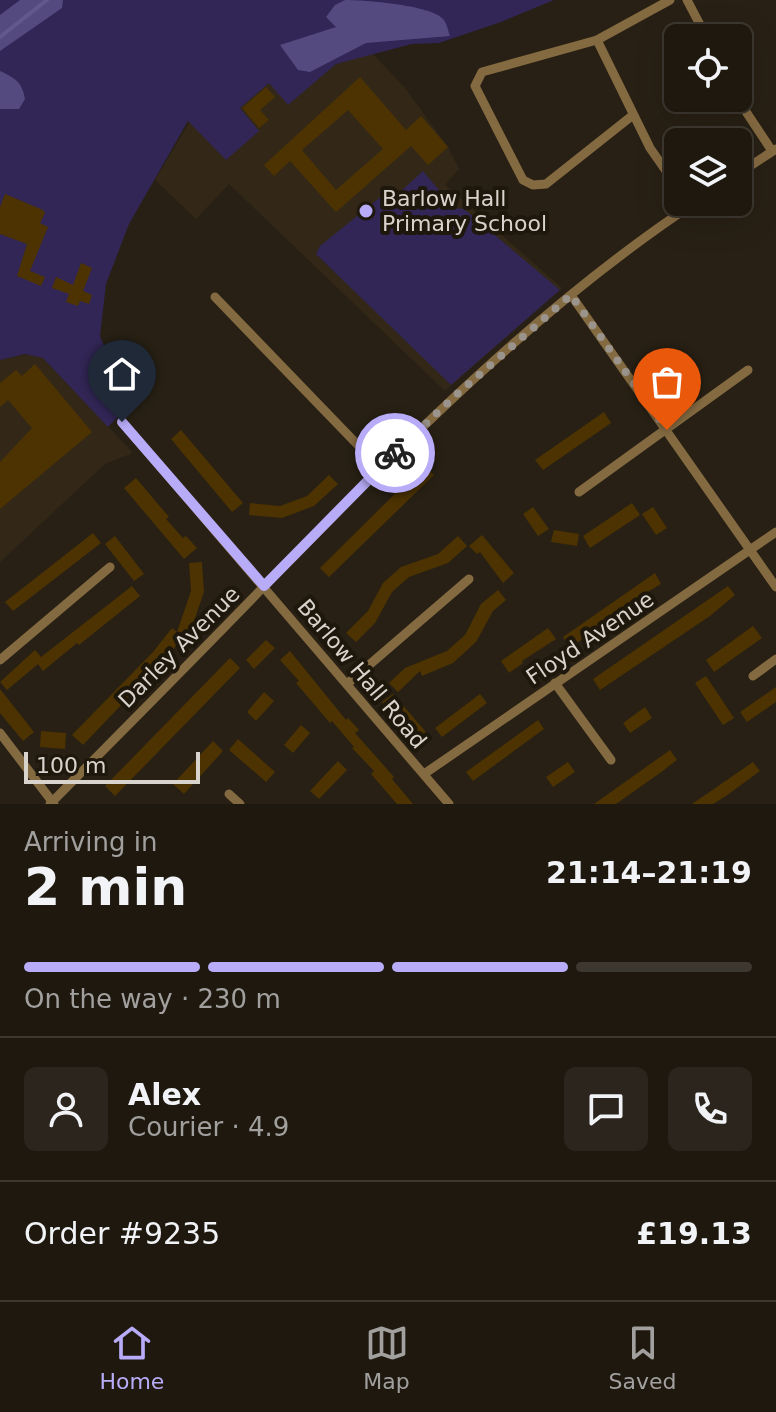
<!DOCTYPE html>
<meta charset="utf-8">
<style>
body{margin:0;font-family:"DejaVu Sans",sans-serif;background:#2b251d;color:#f1f3f6;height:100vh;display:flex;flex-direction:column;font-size:30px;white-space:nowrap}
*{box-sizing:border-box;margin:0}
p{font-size:26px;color:#a1a09e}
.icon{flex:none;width:44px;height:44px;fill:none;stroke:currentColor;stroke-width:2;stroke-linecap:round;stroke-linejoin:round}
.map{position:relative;height:804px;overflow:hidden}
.panel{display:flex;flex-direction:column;background:#1e180f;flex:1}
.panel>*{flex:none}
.tools{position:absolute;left:664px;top:24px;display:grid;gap:16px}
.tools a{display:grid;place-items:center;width:88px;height:88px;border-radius:12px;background:#1e180f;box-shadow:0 8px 32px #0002,0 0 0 2px #3c372f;font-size:40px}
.scale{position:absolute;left:24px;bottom:20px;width:176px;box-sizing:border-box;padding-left:8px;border:4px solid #d8d3cc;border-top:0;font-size:22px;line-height:28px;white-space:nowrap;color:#d8d3cc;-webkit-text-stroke:6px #1e170b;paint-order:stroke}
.pin{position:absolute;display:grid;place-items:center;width:68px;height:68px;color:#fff;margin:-82px -34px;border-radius:50% 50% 50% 0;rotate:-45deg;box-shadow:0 0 8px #0007}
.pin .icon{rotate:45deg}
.courier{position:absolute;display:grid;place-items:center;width:80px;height:80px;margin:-40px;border:6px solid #b8abf7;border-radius:50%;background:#fff;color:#222;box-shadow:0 2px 10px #0007}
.headline em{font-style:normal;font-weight:800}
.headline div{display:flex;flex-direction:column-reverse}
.headline{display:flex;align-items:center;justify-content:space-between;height:136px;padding:0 24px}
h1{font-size:52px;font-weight:800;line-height:60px}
.bar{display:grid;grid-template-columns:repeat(4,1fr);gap:12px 8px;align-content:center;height:96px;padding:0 24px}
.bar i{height:10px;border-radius:6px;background:#3c372f}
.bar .active{background:#b8abf7}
.bar p{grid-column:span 4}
.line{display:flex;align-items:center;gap:20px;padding:0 24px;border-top:2px solid #3c372f}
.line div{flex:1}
.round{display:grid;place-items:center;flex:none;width:84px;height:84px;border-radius:12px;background:#2b251d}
.tab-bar{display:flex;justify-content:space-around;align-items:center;height:112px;border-top:2px solid #3c372f;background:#1e180f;font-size:22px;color:#a1a09e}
.tab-bar a{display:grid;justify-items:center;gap:4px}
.tab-bar .active{color:#b8abf7}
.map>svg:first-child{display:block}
.built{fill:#332818}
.green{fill:#312655}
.forest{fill:#554a80}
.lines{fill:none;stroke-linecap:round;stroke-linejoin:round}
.stream{stroke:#62578f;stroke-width:4}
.building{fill:#4c3301;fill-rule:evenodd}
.street{stroke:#846a41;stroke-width:9}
.done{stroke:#9a948c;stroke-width:8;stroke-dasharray:0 14.4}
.route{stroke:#b8abf7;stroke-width:10}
.poi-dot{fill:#b8abf7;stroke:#1e170b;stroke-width:3}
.labels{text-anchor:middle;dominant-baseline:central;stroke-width:8;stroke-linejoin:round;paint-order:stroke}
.poi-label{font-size:22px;fill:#d8d3cc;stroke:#1e170b;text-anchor:start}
.street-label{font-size:22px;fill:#d8d3cc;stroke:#1e170b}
</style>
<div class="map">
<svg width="776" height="804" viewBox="0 0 776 804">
<rect width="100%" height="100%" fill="#282014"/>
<g class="built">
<polygon points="247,25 325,72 336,64 372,53 405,88 448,147 459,169 445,185 562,288 445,391 229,184 196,219 155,180"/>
<polygon points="28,354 43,358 133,453 105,464 0,562 0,360"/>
</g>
<g class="green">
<polygon points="0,0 554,0 501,22 439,43 412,44 336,64 288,105 269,83 240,108 259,131 226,160 188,121 129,224 106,284 100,336 129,405 108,427 43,358 25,354 0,360"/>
<polygon points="423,171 454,208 464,209 560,290 451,385 316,254 320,246 393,187 399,193"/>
</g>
<g class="forest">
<polygon points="20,0 63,0 62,8 0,51 0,15"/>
<path d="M345,0C364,0 431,5 443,19C447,23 448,31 450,36L366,43L310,72L298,70L280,45L336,27L326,17L335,5Z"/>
<path d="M0,71C15,78 22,82 25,99L19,109H0Z"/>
</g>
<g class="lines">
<polyline class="stream" points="0,37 47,0"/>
</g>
<g class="building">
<path d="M360,77L406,130L421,116L448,147L428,165L411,146L336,212L290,161L274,176L264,165ZM348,110L383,149L336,190L302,150Z"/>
<polygon points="266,87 275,97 260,110 269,120 259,128 242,108"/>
<polygon points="5,194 43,210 45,213 40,223 48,227 30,271 45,277 41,286 17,276 27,244 0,234 0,207"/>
<polygon points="81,263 92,268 83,291 92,295 89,304 80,301 78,306 66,302 69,294 52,288 56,277 73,285"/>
<polygon points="35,364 92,432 0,509 0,462 32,428 8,400 0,407 0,383 16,370 22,376"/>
<polygon points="604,412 611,423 543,470 535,460"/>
<polygon points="181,430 243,503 232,512 171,439"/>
<polygon points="424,465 434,475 329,577 320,568"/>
<polygon points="329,475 338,484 314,506 282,518 249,515 250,503 280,506 307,496"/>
<polygon points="136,478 169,517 166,519 183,538 186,536 197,548 184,559 124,488"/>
<polygon points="632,503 640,515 590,548 583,536"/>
<polygon points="533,507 549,529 538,536 523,514"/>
<polygon points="653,507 667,528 656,535 642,514"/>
<polygon points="554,530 579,534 577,546 551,542"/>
<polygon points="93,533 101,543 13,611 5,602"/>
<polygon points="482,535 514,573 503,583 480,552 477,554 469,546"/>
<polygon points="115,536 144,574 134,581 105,544"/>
<polygon points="458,536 467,546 448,563 409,577 392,592 375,623 356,642 346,633 368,611 383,583 401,567 438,554"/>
<polygon points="202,562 204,592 193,624 167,657 83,745 72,735 153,652 172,628 177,632 191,591 189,563"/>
<polygon points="655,573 661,584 639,597 570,648 563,637"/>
<polygon points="132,586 140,596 79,645 77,643 43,671 38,664 7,690 0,682 35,650 41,657"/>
<polygon points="728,586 735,595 710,616 600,690 593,679"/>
<polygon points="498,590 506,600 493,611 476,642 453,663 422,676 420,671 398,692 389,683 405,668 447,651 465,635 481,604"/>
<polygon points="753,626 762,638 714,672 706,660"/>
<polygon points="548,628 556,639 522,661 523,663 509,673 501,661"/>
<polygon points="266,640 275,648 254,669 246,660"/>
<polygon points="290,651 346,720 348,718 359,730 355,733 394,777 392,779 413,804 397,804 371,774 374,771 352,748 354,747 332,721 330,723 296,683 299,681 280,660"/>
<polygon points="230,658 240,668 115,796 105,786"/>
<polygon points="706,676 734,718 723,725 695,683"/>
<polygon points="776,687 776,702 747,722 740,712"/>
<polygon points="0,689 34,732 23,741 0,713"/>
<polygon points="264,692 274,701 256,721 247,712"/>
<polygon points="393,694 426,732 416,741 382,702"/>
<polygon points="480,694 487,703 442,737 435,728"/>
<polygon points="645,707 652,718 630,733 623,723"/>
<polygon points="538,720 544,729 473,781 466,772"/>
<polygon points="301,725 310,733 293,753 284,745"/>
<polygon points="41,731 66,733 65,749 40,747"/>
<polygon points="238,739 275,772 266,782 229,750"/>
<polygon points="213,741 223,751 184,794 173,784"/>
<polygon points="670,750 677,760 660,773 616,804 594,804"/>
<polygon points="338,761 347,770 319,799 310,791"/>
<polygon points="568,762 575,772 553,787 546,777"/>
<polygon points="753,762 760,771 726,796 713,804 692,804"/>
</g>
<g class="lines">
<g class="street">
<polyline points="670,0 597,40 650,148 678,188"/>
<polyline points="687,0 707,38"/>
<polyline points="597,40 482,72 475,86 523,180 533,185 546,184 633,115"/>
<polyline points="737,98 772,151"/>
<polyline points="738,174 776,149"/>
<polyline points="571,295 776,587"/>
<polyline points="215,297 380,468"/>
<polyline points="122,422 449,804"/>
<polyline points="579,492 748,370"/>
<polyline points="0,660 110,567"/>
<polyline points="753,676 776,659"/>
<polyline points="555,683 611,760"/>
<polyline points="347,684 469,579"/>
<polyline points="0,733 54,804"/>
<polyline points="424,774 776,532"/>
<polyline points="229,794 240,804"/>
<path d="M50,804C125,728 201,652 275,575C406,441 539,306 696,202"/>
</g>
</g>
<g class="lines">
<polyline class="done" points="395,453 456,395 571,295 667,430"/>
<polyline class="route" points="122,422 264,586 395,453"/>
</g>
<circle class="poi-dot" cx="366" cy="211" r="8"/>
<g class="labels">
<g class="poi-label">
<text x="382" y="198">Barlow Hall<tspan x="382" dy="25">Primary School</tspan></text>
</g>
<g class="street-label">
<text transform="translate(590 638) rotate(-34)">Floyd Avenue</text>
<text transform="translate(179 647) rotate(-45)">Darley Avenue</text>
<text transform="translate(362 674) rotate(50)">Barlow Hall Road</text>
</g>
</g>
</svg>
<div class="tools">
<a><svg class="icon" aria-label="locate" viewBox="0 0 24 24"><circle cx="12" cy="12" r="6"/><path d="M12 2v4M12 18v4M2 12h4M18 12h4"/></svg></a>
<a><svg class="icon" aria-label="layers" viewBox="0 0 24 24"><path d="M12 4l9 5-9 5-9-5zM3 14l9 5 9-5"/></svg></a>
</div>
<div class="scale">100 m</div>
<div class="pin" style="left:667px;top:430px;background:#ea580c"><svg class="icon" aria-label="bag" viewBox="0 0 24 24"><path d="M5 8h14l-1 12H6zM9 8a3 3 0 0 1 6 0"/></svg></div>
<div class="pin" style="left:122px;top:422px;background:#1f2937"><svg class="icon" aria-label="home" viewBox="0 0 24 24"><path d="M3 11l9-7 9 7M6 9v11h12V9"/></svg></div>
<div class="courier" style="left:395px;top:453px"><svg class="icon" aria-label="bike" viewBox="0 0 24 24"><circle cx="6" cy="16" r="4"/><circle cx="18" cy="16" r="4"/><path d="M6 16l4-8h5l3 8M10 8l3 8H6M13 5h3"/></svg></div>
</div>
<section class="panel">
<div class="headline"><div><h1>2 min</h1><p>Arriving in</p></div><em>21:14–21:19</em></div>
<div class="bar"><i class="active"></i><i class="active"></i><i class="active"></i><i></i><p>On the way · 230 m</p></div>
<div class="line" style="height:144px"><a class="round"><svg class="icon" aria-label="person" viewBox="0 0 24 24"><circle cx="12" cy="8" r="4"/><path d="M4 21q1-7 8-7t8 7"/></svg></a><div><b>Alex</b><p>Courier · 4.9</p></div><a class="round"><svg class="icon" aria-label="chat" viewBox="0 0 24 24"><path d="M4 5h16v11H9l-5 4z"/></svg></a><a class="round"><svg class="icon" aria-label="phone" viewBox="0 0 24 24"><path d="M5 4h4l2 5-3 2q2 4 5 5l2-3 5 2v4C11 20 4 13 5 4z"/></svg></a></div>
<div class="line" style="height:104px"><div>Order #9235</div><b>£19.13</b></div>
</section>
<nav class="tab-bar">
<a class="active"><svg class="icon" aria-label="home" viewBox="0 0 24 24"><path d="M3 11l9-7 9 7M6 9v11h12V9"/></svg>Home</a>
<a><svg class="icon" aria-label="map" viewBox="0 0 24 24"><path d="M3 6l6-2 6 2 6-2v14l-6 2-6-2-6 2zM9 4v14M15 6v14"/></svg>Map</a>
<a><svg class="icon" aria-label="saved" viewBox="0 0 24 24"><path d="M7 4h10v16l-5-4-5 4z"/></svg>Saved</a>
</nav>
